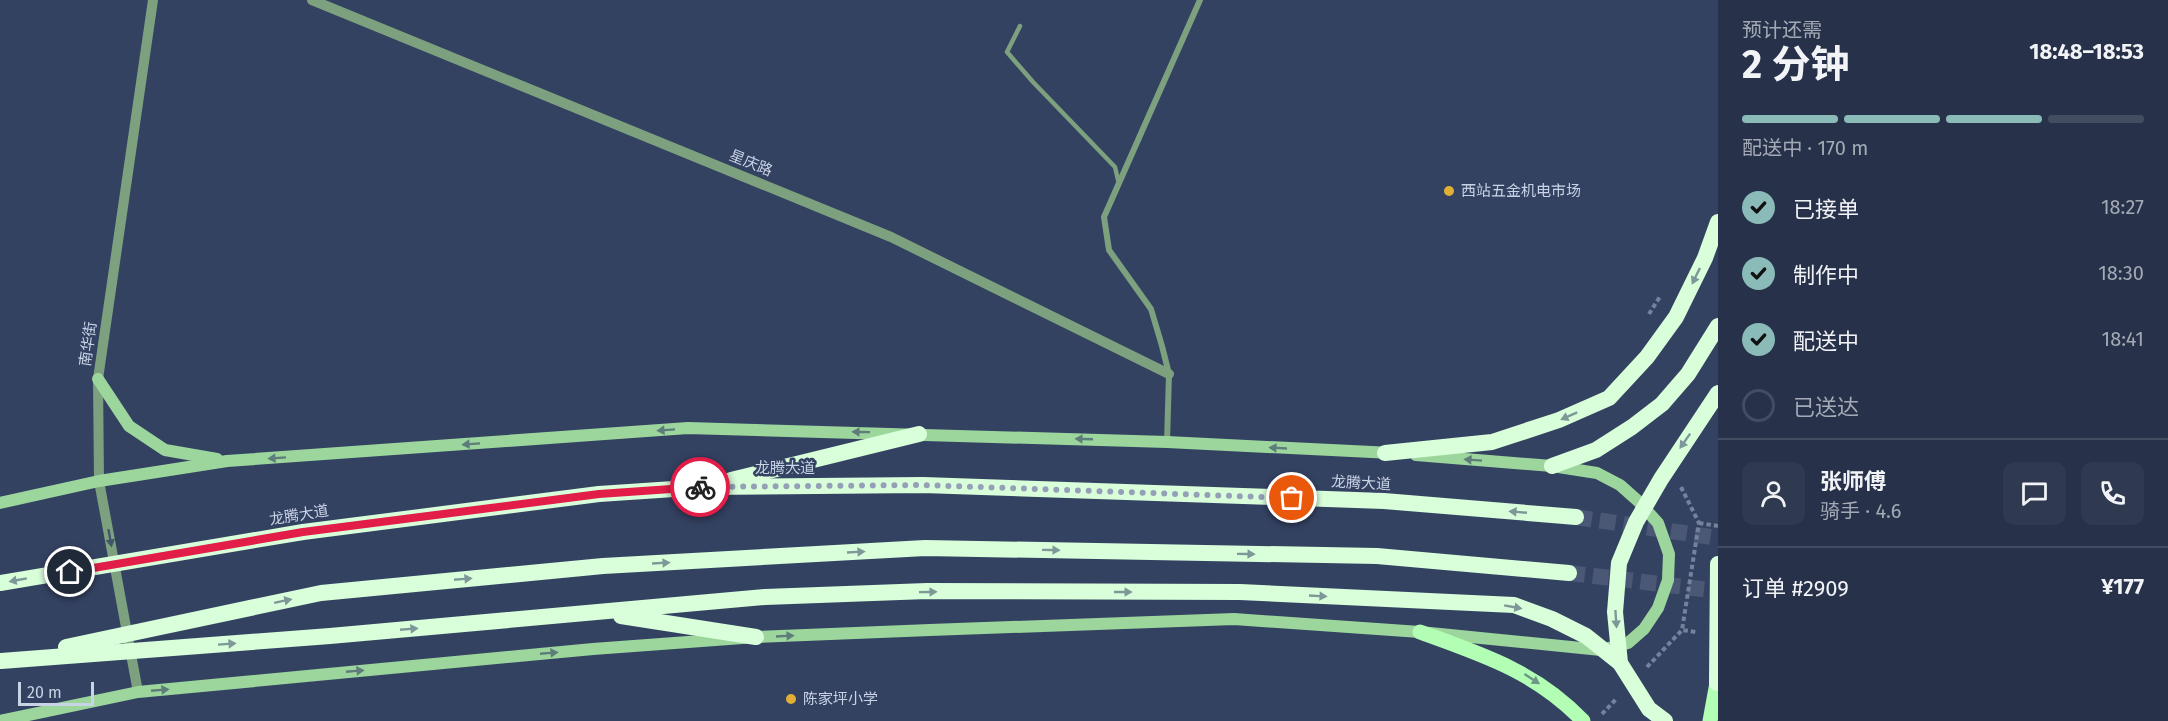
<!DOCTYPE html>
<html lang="zh">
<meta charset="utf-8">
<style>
body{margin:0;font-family:"Fira Sans","Noto Sans SC",sans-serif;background:#2f3a51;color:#f1f3f6;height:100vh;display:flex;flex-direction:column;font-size:22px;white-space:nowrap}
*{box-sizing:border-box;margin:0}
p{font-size:20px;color:#a4aab5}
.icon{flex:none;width:33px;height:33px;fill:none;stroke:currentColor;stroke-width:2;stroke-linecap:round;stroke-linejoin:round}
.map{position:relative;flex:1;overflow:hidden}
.sheet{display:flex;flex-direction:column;background:#27324a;width:450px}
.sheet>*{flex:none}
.scale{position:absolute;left:18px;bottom:15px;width:76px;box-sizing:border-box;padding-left:6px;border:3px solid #c9d3e6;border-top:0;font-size:16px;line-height:21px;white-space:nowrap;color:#c9d3e6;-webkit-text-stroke:4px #344262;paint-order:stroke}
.pin{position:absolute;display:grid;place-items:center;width:51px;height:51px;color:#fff;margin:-26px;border:3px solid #fff;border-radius:50%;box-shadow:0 2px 6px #0007}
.courier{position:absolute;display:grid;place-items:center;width:60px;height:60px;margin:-30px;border:4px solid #e11d48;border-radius:50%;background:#fff;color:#222;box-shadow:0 2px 8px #0007}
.overview em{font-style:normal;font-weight:700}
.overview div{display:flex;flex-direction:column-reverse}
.overview{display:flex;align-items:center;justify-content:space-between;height:102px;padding:0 24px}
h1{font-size:39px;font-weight:700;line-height:45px}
.bar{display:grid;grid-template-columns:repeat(4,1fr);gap:9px 6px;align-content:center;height:72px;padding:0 24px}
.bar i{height:8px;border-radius:4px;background:#434d62}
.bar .selected{background:#8bbbb9}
.bar p{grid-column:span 4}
.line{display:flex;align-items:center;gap:15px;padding:0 24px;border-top:2px solid #434d62}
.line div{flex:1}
.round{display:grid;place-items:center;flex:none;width:63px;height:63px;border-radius:12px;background:#2f3a51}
ol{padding:0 24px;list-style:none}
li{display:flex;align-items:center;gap:18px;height:66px}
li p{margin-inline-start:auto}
li .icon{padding:6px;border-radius:50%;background:#8bbbb9;color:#111;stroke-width:4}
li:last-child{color:#a4aab5}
li i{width:33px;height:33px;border:3px solid #434d62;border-radius:50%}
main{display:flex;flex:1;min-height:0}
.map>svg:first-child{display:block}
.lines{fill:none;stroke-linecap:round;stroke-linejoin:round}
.trunk-tunnel{stroke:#4a5876;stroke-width:16;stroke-dasharray:16 8;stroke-linecap:butt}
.path{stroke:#75829c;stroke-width:4;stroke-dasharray:4.5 3;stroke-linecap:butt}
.service{stroke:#7da17e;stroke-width:4.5}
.minor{stroke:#7da17e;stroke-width:6}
.tertiary{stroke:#7da17e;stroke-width:10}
.secondary{stroke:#9cd69d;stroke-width:12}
.primary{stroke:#b3feb5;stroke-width:15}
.trunk{stroke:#d9feda;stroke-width:16}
.oneway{fill:#7e9798}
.oneway2{fill:#5e7d7a}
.oneway3{fill:#435568}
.oneway4{fill:#6d9787}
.done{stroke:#95a0b8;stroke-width:6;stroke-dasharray:0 10.8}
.route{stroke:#e11d48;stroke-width:8}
.poi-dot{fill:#e1af34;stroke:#344262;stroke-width:2}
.labels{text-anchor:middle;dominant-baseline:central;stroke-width:5;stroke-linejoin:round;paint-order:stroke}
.street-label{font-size:15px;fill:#c9d3e6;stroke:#344262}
.poi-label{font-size:15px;fill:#c9d3e6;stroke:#344262;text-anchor:start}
</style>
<main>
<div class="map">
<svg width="1718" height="721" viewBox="0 0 1718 721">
<rect width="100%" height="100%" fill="#344262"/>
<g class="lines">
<g class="trunk-tunnel">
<polyline points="1576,517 1718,538"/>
<polyline points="1569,573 1718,591"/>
</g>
<g class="path">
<polyline points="1649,314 1661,295"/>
<polyline points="1681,487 1699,523 1682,630 1696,632"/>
<polyline points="1699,523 1718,526"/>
<polyline points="1647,667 1682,630"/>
<polyline points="1602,714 1617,698"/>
</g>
<polyline class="service" points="1020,26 1007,52 1033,82 1115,167 1119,184"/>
<polyline class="minor" points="1167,442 1169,374 1162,346 1151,309 1109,250 1104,217 1200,0"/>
<g class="tertiary">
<polyline points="312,0 891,237 1169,374"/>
<polyline points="138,692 99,481 98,379 153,0"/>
</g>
<g class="secondary">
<polyline points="98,379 129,426 165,450 217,459"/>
<polyline points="0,503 99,481 227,461 688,428 1167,442 1392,453"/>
<polyline points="0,721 138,692 593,649 756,637 930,630 1234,619 1420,632 1601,650 1628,643 1644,629 1658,608 1668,580 1669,554 1658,523 1638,501 1620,485 1597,473 1552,466 1416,455"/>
</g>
<g class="primary">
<path d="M1420,632C1481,654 1537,672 1583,721"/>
<polyline points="1710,721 1718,677"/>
</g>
<g class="trunk">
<polyline points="1385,453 1492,442 1559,420 1609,398 1647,357 1676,317 1705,258 1718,222"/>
<polyline points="1552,466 1596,450 1632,427 1662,404 1688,374 1718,326"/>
<polyline points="731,480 919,434"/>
<polyline points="0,583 303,532 599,494 704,487 923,485 1384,501 1576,517"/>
<polyline points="621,616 756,637"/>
<polyline points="66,647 321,593 603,566 925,548 1377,556 1569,573"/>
<polyline points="1,661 330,636 765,597 927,591 1240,592 1514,605 1552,619 1586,636 1620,663"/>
<polyline points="1717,683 1718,564"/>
<polyline points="1665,721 1649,709 1620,663 1615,612 1619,563 1636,522 1661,479 1718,393"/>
</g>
</g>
<defs><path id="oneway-solid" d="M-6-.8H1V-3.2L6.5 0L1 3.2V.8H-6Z" transform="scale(1.5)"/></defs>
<g class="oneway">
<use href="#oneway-solid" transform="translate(1696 276) rotate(116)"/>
<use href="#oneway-solid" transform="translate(1569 416) rotate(156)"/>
<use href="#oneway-solid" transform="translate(1685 441) rotate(125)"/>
<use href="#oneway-solid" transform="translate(1518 512) rotate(-175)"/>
<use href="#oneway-solid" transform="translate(1051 550) rotate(1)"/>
<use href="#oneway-solid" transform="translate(856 552) rotate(-3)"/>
<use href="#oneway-solid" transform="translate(1246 554) rotate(1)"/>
<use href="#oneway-solid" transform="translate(661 563) rotate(-3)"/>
<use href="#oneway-solid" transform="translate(463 579) rotate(-5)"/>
<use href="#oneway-solid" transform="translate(18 580) rotate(170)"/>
<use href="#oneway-solid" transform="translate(928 592) rotate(-1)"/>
<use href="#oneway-solid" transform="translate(1123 592)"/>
<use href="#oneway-solid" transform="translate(1318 596) rotate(3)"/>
<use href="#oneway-solid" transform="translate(283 601) rotate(-12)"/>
<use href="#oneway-solid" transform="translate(1513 607) rotate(10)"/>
<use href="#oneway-solid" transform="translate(1616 619) rotate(86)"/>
<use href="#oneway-solid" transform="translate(409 629) rotate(-5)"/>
<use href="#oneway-solid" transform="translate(227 644) rotate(-4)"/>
</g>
<g class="oneway2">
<use href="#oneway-solid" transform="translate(666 430) rotate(176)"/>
<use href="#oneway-solid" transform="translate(861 432) rotate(-179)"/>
<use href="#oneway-solid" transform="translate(1084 439) rotate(-178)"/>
<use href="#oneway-solid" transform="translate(471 444) rotate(176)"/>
<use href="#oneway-solid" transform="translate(1278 448) rotate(-177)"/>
<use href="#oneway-solid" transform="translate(277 458) rotate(176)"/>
<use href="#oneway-solid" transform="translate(1473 460) rotate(-176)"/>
<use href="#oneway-solid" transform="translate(785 636) rotate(-3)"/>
<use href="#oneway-solid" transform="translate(549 653) rotate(-5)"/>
<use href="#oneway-solid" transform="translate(355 671) rotate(-5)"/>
<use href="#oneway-solid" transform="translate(160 690) rotate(-5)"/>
</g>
<use class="oneway3" href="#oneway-solid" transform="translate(110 538) rotate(80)"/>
<use class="oneway4" href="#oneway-solid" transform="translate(1532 679) rotate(33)"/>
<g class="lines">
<polyline class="done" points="700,487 923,485 1292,498"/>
<polyline class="route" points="70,572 303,532 599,494 700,487"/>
</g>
<g class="poi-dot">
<circle cx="1449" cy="191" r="6"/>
<circle cx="791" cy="699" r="6"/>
</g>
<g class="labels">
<g class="street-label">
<text transform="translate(751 163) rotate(22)">星庆路</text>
<text transform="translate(88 344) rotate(-82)">南华街</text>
<text x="785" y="468">龙腾大道</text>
<text transform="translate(1361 483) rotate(3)">龙腾大道</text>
<text transform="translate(299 515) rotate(-9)">龙腾大道</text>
</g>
<g class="poi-label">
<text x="1461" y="191">西站五金机电市场</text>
<text x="803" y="699">陈家坪小学</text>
</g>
</g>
</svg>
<div class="scale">20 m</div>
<div class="pin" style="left:1292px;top:498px;background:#ea580c"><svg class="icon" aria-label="bag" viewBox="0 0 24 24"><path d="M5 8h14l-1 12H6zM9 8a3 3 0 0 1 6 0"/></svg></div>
<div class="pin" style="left:70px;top:572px;background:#1f2937"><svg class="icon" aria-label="home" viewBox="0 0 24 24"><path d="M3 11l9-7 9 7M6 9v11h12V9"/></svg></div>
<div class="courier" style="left:700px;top:487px"><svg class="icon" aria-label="bike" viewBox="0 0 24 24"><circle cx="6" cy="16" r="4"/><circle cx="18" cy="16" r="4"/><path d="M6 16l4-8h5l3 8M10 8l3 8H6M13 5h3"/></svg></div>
</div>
<section class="sheet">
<div class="overview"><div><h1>2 分钟</h1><p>预计还需</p></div><em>18:48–18:53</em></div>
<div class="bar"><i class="selected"></i><i class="selected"></i><i class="selected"></i><i></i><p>配送中 · 170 m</p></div>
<ol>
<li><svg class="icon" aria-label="check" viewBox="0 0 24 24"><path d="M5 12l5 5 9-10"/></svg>已接单<p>18:27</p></li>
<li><svg class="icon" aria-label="check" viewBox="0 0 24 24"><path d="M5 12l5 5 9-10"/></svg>制作中<p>18:30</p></li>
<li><svg class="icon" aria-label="check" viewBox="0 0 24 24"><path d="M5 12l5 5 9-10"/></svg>配送中<p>18:41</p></li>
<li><i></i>已送达</li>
</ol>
<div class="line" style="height:108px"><a class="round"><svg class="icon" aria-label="person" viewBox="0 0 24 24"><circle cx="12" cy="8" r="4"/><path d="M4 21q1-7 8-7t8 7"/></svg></a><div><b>张师傅</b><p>骑手 · 4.6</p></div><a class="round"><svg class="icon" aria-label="chat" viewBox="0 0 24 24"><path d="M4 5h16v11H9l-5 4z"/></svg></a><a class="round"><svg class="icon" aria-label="phone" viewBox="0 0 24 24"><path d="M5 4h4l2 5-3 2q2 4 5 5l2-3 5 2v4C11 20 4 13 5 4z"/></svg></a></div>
<div class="line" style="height:78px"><div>订单 #2909</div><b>¥177</b></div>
</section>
</main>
